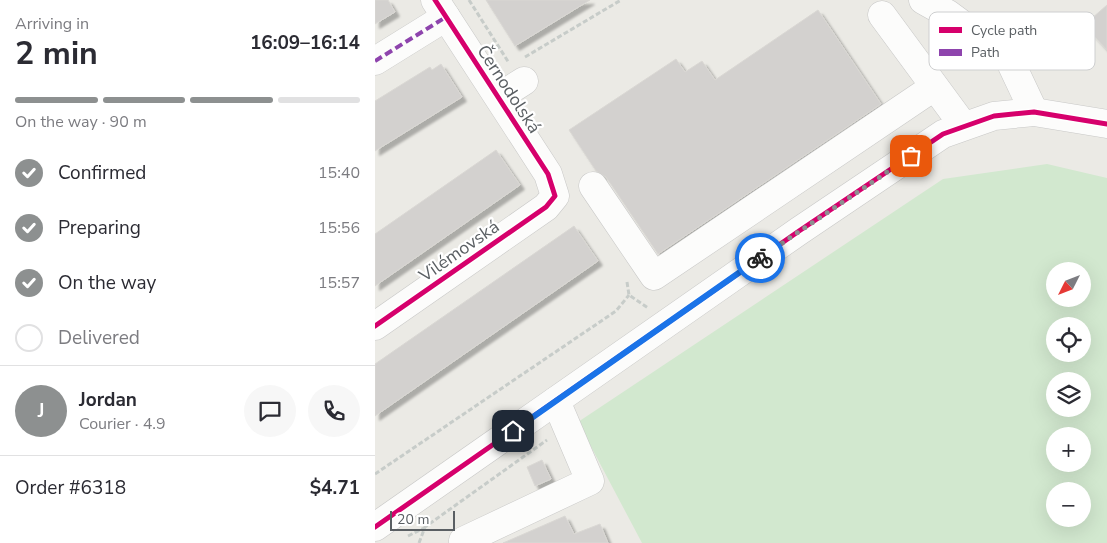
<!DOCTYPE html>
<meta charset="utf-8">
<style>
body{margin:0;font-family:"Nunito Sans",sans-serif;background:#f7f7f7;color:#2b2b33;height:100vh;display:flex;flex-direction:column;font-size:19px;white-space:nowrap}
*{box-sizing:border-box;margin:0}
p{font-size:16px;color:#7c7c81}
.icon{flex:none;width:28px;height:28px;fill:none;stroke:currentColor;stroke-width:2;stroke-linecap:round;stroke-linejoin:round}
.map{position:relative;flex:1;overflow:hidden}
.panel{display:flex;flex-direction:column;background:#fff;width:375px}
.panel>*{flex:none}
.needle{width:32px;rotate:228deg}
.buttons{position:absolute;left:671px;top:262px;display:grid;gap:10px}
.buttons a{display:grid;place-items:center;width:45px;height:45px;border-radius:50%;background:#fff;box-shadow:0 5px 20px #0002;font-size:25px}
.scale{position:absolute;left:15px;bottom:12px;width:65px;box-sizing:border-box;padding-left:5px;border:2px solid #5a5f63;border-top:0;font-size:14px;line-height:18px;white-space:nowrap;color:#5a5f63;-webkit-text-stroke:4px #fff;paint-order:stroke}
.pin{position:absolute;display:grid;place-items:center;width:42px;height:42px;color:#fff;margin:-21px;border-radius:10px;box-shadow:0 2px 8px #0006}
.courier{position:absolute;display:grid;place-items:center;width:50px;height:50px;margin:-25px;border:4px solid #1a73e8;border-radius:50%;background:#fff;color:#222;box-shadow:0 1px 6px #0007}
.head em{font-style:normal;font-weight:700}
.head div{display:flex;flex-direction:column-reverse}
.head{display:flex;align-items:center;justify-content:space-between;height:85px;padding:0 15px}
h1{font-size:32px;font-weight:700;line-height:38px}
.bar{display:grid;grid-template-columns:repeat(4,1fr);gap:8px 5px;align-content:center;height:60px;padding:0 15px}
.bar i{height:6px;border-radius:4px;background:#e1e1e2}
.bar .on{background:#8d9090}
.bar p{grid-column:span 4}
.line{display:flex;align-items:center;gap:12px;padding:0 15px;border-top:1px solid #e1e1e2}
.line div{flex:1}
.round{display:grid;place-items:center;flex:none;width:52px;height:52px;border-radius:26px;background:#f7f7f7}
ol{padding:0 15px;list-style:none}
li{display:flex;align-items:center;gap:15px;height:55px}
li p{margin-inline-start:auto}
li .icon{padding:5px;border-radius:50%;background:#8d9090;color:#fff;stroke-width:4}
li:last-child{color:#7c7c81}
li i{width:28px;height:28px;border:2px solid #e1e1e2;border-radius:50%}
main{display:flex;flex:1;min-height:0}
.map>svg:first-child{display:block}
.green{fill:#d2e8cf;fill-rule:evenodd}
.building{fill:#d3d1cf;stroke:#dad8d4;filter:url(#shadow)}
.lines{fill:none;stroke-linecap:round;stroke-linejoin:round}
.minor-casing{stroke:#c8c8c7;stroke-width:29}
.path{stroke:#c7ccc9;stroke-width:3;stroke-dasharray:5 2.5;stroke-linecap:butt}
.minor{stroke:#fcfcfb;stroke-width:28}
.quiet{stroke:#8e44ad;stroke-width:4;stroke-dasharray:8 4;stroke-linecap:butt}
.cycleway-casing{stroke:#fff;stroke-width:8}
.cycleway{stroke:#d6006c;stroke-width:5}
.done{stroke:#8d9090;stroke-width:5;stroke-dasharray:0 9}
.route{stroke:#1a73e8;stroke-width:6}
.labels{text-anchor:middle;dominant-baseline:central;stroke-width:4.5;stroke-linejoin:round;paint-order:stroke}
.street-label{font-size:18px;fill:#5a5f63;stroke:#fff}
.key{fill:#fff;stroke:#cecfd0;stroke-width:1}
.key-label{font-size:14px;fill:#5a5f63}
</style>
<main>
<section class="panel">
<div class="head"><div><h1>2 min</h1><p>Arriving in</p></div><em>16:09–16:14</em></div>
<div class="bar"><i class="on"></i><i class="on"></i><i class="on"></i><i></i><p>On the way · 90 m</p></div>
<ol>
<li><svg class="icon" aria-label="check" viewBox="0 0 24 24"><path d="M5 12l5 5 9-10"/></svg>Confirmed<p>15:40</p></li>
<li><svg class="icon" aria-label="check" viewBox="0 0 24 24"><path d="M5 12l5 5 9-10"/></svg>Preparing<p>15:56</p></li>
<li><svg class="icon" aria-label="check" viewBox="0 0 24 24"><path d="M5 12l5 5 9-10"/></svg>On the way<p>15:57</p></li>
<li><i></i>Delivered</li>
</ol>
<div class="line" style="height:90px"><b class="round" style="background:#8d9090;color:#fff">J</b><div><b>Jordan</b><p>Courier · 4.9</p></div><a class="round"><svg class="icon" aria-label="chat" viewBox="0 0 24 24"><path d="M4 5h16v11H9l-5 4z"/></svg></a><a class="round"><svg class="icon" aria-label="phone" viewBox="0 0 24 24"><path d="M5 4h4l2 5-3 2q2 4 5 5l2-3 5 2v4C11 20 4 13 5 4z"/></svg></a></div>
<div class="line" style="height:65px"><div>Order #6318</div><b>$4.71</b></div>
</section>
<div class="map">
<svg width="732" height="543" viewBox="0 0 732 543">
<defs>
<filter id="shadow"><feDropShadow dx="4.5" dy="4.5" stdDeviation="1" flood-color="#0004"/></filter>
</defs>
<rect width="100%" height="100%" fill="#ebeae5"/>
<path class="green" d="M672,164L732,178V543H267L203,422L568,179ZM680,271H708V299H680ZM680,326H708V354H680ZM680,381H708V409H680ZM680,436H708V464H680ZM680,491H708V519H680Z"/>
<g class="building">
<polygon points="0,0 13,0 20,12 0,24"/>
<polygon points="111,0 215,0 140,46"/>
<polygon points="732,5 732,50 709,25"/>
<polygon points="443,10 506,104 283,254 231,177 221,171 194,130 301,59 310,72 327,61 340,80"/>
<polygon points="66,64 87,97 0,151 0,101 55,67 57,70"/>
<polygon points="121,150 145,185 0,286 0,234"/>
<polygon points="199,226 223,261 0,416 0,364"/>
<polygon points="167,460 176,479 160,486 152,467"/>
<polygon points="190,516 199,534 225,524 233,543 128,543"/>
</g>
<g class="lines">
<g class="minor-casing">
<g id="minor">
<polyline points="548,0 573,14 634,59 659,112"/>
<polyline points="507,15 588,125"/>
<polyline points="0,61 71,17"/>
<polyline points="124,97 149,81"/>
<polyline points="218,186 279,276 559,87"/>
<polyline points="0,326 171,207 180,196 173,174 60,0"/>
<polyline points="0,527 424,231 568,134 619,116 659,112 732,124"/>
<polyline points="88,541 215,481 181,401"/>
</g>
</g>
<g class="path">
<polyline points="94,0 134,63"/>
<polyline points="150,57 246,0"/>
<polyline points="252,282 254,295 273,308"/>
<polyline points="0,474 241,311 254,295"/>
<polyline points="33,536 49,528"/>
<polyline points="44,543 50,527 172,440"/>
</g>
<use href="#minor" class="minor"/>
<polyline class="quiet" points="0,61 71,17"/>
<g class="cycleway-casing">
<g id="cycleway">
<polyline points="0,326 171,207 180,196 173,174 60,0"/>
<polyline points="0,527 424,231 568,134 619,116 659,112 732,124"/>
</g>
</g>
<use href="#cycleway" class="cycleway"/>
</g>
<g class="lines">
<polyline class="done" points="385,258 536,156"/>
<polyline class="route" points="138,431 385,258"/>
</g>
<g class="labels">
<g class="street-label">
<text transform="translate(134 89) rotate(57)">Černodolská</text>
<text transform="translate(84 251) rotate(-35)">Vilémovská</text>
</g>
</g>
<rect x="554" y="12" width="166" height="58" rx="8" class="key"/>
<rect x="564" y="27" width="23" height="6" fill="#d6006c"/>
<rect x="564" y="49" width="23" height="7" fill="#8e44ad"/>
<g class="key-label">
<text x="596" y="35">Cycle path</text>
<text x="596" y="57">Path</text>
</g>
</svg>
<div class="buttons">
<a><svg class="needle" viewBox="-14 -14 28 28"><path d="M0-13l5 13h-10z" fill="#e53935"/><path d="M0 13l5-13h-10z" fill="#7c7c81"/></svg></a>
<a><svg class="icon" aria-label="locate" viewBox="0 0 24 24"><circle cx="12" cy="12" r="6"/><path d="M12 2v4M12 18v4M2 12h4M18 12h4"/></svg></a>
<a><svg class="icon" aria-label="layers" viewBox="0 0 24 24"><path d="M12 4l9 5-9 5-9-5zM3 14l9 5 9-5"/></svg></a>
<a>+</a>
<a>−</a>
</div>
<div class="scale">20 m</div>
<div class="pin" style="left:536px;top:156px;background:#ea580c"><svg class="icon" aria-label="bag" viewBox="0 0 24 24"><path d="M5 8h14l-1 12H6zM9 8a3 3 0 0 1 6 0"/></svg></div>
<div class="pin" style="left:138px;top:431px;background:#1f2937"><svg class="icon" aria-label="home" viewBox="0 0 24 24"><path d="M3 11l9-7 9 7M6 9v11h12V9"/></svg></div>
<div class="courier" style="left:385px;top:258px"><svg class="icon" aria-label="bike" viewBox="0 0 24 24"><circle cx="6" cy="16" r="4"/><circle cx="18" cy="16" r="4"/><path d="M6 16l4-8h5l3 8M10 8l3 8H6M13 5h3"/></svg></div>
</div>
</main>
